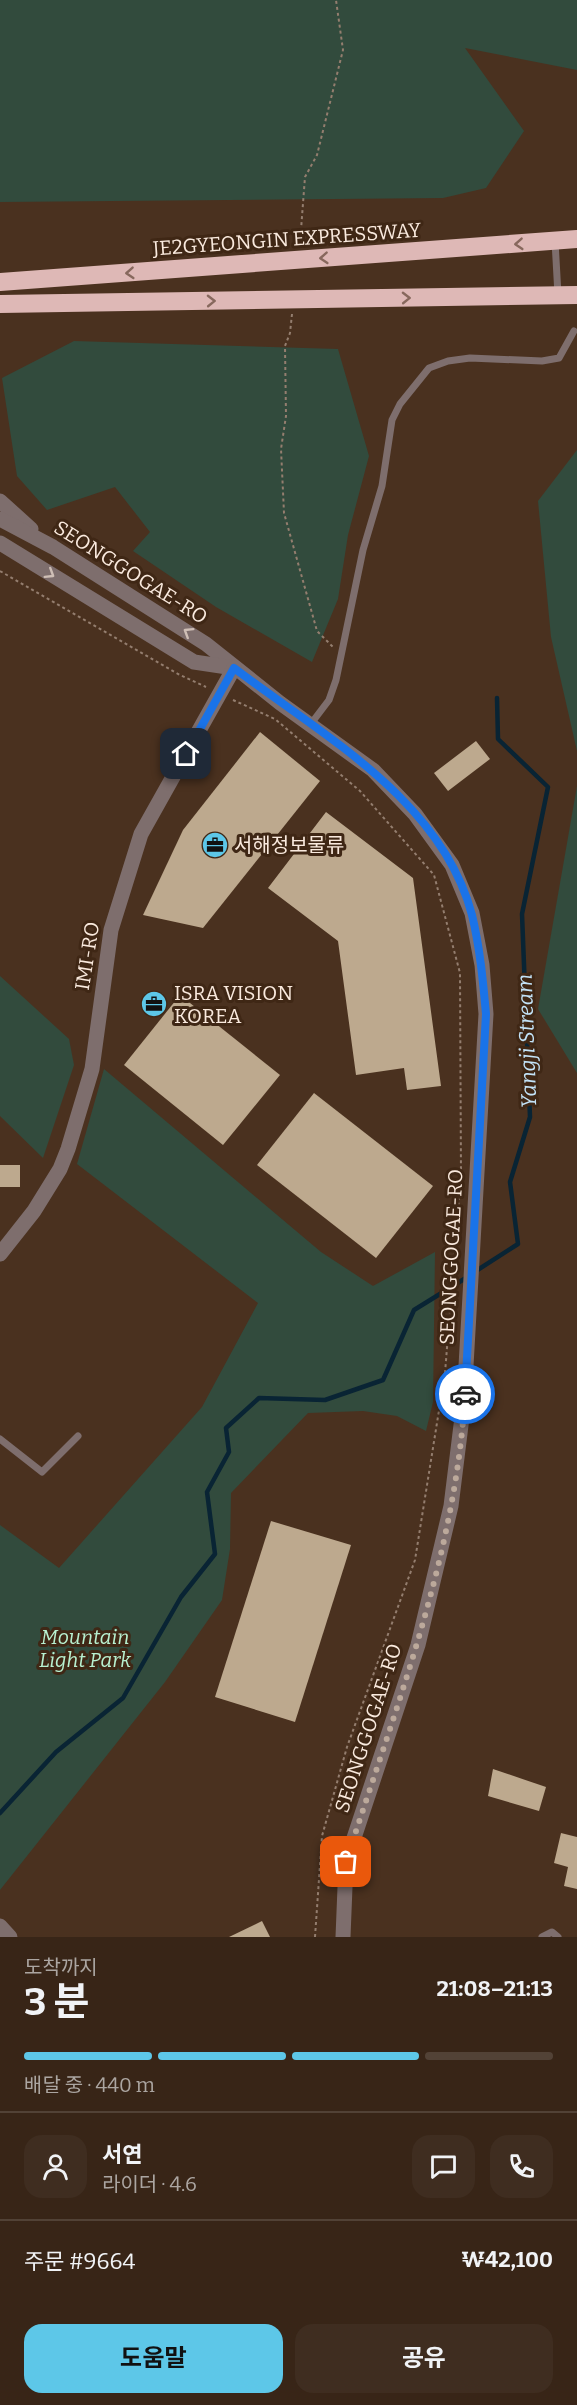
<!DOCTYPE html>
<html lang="ko">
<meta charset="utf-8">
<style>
body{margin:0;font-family:Bitter,"Noto Sans KR",serif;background:#3f2d20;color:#f1f3f6;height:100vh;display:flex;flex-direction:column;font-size:22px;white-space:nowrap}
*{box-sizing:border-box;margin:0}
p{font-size:20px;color:#aba5a1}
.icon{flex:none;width:33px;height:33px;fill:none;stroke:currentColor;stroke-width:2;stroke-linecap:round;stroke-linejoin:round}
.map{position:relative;height:1937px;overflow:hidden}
.panel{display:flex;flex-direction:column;background:#382517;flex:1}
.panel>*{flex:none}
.pin{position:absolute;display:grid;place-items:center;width:51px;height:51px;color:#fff;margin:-26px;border-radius:12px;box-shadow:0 3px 9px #0006}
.courier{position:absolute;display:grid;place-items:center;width:60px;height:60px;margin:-30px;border:4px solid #1a73e8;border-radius:50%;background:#fff;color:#222;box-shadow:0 2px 8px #0007}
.overview em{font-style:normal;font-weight:700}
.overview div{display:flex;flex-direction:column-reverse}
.overview{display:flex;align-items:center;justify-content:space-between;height:102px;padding:0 24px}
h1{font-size:39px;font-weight:700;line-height:45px}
.bar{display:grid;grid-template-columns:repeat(4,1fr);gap:9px 6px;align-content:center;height:72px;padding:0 24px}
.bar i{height:8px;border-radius:4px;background:#524236}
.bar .current{background:#5dc7e8}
.bar p{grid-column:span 4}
.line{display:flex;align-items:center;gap:15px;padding:0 24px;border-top:2px solid #524236}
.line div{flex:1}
.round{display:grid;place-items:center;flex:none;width:63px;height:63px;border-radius:18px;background:#3f2d20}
.cta{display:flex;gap:12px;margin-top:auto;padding:12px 24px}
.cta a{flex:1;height:69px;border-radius:18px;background:#5dc7e8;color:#111;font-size:24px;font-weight:700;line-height:69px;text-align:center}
.cta a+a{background:#3f2d20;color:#f1f3f6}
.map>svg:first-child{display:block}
.green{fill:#324b3d}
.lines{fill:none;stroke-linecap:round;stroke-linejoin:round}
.stream{stroke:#092434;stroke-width:4.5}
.building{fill:#bda98e}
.path{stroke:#947e6f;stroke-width:2;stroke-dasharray:3 3;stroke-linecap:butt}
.service{stroke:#7e6e6d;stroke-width:7}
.tertiary{stroke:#7e6e6d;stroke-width:15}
.motorway{stroke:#deb8b6;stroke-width:18}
.oneway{stroke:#87685d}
.oneway2{stroke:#cfbfb6}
.done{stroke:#bca99b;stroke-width:6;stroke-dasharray:0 10.8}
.route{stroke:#1a73e8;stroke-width:8}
.labels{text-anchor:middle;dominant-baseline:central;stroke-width:6;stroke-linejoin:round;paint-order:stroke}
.street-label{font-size:20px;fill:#faeade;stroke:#3f2715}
.poi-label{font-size:20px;fill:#faeade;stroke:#3f2715;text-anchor:start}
.park-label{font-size:20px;font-style:italic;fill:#b8f1d1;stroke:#3f2715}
.water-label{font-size:21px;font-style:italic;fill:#c3e3f8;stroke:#3f2715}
</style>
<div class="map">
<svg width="577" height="1937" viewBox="0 0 577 1937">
<rect width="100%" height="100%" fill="#4a311f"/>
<g class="green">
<polygon points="0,0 577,0 577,70 465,48 524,131 486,188 443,198 0,202"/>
<polygon points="74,341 338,349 369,456 348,535 338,599 312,662 216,607 133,551 150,532 115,487 47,510 17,476 2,378"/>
<polygon points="577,450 577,751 551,637 538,501"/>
<polygon points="577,786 577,1073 538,1009"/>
<polygon points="0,976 69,1039 74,1065 43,1158 0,1116"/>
<polygon points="104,1069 321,1252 373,1286 435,1252 433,1402 426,1431 397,1416 363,1411 308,1413 231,1493 230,1549 222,1600 165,1682 0,1890 0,1525 59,1568 202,1407 258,1303 77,1164"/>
</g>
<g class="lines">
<g class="stream">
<polyline points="476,1271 518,1244 510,1182 530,1117 522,914 548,787 498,739 497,698"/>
<polyline points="0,1813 56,1752 123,1698 181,1597 215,1554 207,1492 229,1452 226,1428 259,1398 325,1400 383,1380 414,1310 469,1276"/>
</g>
</g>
<g class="building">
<polygon points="260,732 320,781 203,928 143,915 183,830"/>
<polygon points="476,741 490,759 448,791 434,773"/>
<polygon points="326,812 413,878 441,1086 407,1090 404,1068 356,1075 338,941 268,888"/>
<polygon points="180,995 280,1075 223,1145 124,1065"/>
<polygon points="314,1093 433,1186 376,1258 257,1165"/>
<rect x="0" y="1165" width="20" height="22"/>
<polygon points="271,1521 351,1545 295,1722 215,1697"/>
<polygon points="493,1769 546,1787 539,1811 488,1796"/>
<polygon points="561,1833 577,1837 577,1889 564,1886 568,1867 554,1863"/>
<polygon points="262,1921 270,1937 229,1937"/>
</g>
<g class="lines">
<g class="path">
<polyline points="300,243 305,177 317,155 343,50 336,0"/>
<polyline points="292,314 290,333 285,346 286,416 281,449 284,513 317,631 333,647"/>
<polyline points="0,571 178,674 206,687"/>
<polyline points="233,700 275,719 360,791 434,875 460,973 461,1176"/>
<polyline points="315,1937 322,1836 347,1747 415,1560 445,1373 460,1184"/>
</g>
<g class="service">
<polyline points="555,241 558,295"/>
<polyline points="310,725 329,700 336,680 363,550 382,486 392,420 400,404 429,368 448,361 470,358 542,361 559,358 574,331"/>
<polyline points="0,1439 42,1472 78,1436"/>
<polyline points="542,1937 552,1932 558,1937"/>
</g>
<g class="tertiary">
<polyline points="0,501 31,529"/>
<polyline points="0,519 53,547 206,644 280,703 373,770 415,814 452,865 472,913 482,965 486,1014 464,1401 451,1506 418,1645 346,1862 343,1937"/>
<polyline points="0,543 194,662 234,668"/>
<polyline points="0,1254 34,1211 60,1169 68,1149 92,1069 111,930 141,834 234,668"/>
<polyline points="0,1926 10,1937"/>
</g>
<g class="motorway">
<polyline points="0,282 577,239"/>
<polyline points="0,304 577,295"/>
</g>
</g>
<defs><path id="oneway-chevron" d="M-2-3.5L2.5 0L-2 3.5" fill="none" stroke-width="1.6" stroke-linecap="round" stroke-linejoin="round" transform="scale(1.5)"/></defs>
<g class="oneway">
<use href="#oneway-chevron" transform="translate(519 244) rotate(176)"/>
<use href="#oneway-chevron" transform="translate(324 258) rotate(176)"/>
<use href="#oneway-chevron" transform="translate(130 273) rotate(176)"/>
<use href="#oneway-chevron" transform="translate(406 298) rotate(-1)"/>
<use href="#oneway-chevron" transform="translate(211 301) rotate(-1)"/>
</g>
<g class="oneway2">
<use href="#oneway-chevron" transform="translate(50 574) rotate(32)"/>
<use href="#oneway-chevron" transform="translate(188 632) rotate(-148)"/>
</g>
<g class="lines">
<path class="done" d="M346,1862C395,1709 456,1556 465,1394"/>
<path class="route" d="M186,754L234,668C322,735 442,800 472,915C480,948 483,981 486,1014L465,1394"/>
</g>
<defs>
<g id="office-disc" transform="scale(1.35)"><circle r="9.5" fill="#5dc7e8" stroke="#3f2715"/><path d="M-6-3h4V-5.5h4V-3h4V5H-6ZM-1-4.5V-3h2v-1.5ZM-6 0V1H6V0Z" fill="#111"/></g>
</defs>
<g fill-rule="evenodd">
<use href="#office-disc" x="215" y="845"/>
<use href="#office-disc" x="154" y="1004"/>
</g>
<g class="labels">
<g class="street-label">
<text transform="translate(287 239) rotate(-4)">JE2GYEONGIN EXPRESSWAY</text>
<text transform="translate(131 572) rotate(32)">SEONGGOGAE-RO</text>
<text transform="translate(87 956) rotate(-81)">IMI-RO</text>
<text transform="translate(451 1257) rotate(-87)">SEONGGOGAE-RO</text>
<text transform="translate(368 1728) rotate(-72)">SEONGGOGAE-RO</text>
</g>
<g class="poi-label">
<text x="234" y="845">서해정보물류</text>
<text x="174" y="993">ISRA VISION<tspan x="174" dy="23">KOREA</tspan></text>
</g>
<g class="park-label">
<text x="85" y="1637">Mountain<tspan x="85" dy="23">Light Park</tspan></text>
</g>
<g class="water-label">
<text transform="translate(527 1041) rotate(-92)">Yangji Stream</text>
</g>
</g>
</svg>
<div class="pin" style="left:346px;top:1862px;background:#ea580c"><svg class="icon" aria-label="bag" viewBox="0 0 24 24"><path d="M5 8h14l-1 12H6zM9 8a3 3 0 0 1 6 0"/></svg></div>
<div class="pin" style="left:186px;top:754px;background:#1f2937"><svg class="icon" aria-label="home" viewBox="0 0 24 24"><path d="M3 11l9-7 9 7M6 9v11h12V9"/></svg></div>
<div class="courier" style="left:465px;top:1394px"><svg class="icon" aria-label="car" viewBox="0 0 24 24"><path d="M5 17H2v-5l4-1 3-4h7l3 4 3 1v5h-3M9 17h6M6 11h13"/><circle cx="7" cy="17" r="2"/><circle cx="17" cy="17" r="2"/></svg></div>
</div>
<section class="panel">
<div class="overview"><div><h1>3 분</h1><p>도착까지</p></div><em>21:08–21:13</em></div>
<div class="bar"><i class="current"></i><i class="current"></i><i class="current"></i><i></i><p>배달 중 · 440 m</p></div>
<div class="line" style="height:108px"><a class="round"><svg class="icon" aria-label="person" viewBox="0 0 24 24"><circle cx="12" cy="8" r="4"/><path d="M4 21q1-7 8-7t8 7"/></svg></a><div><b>서연</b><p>라이더 · 4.6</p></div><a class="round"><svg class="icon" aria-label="chat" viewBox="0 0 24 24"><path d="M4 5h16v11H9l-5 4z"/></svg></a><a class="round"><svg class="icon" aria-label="phone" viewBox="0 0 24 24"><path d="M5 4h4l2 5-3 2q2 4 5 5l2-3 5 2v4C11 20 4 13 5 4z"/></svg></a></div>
<div class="line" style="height:78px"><div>주문 #9664</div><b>₩42,100</b></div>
<div class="cta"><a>도움말</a><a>공유</a></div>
</section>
